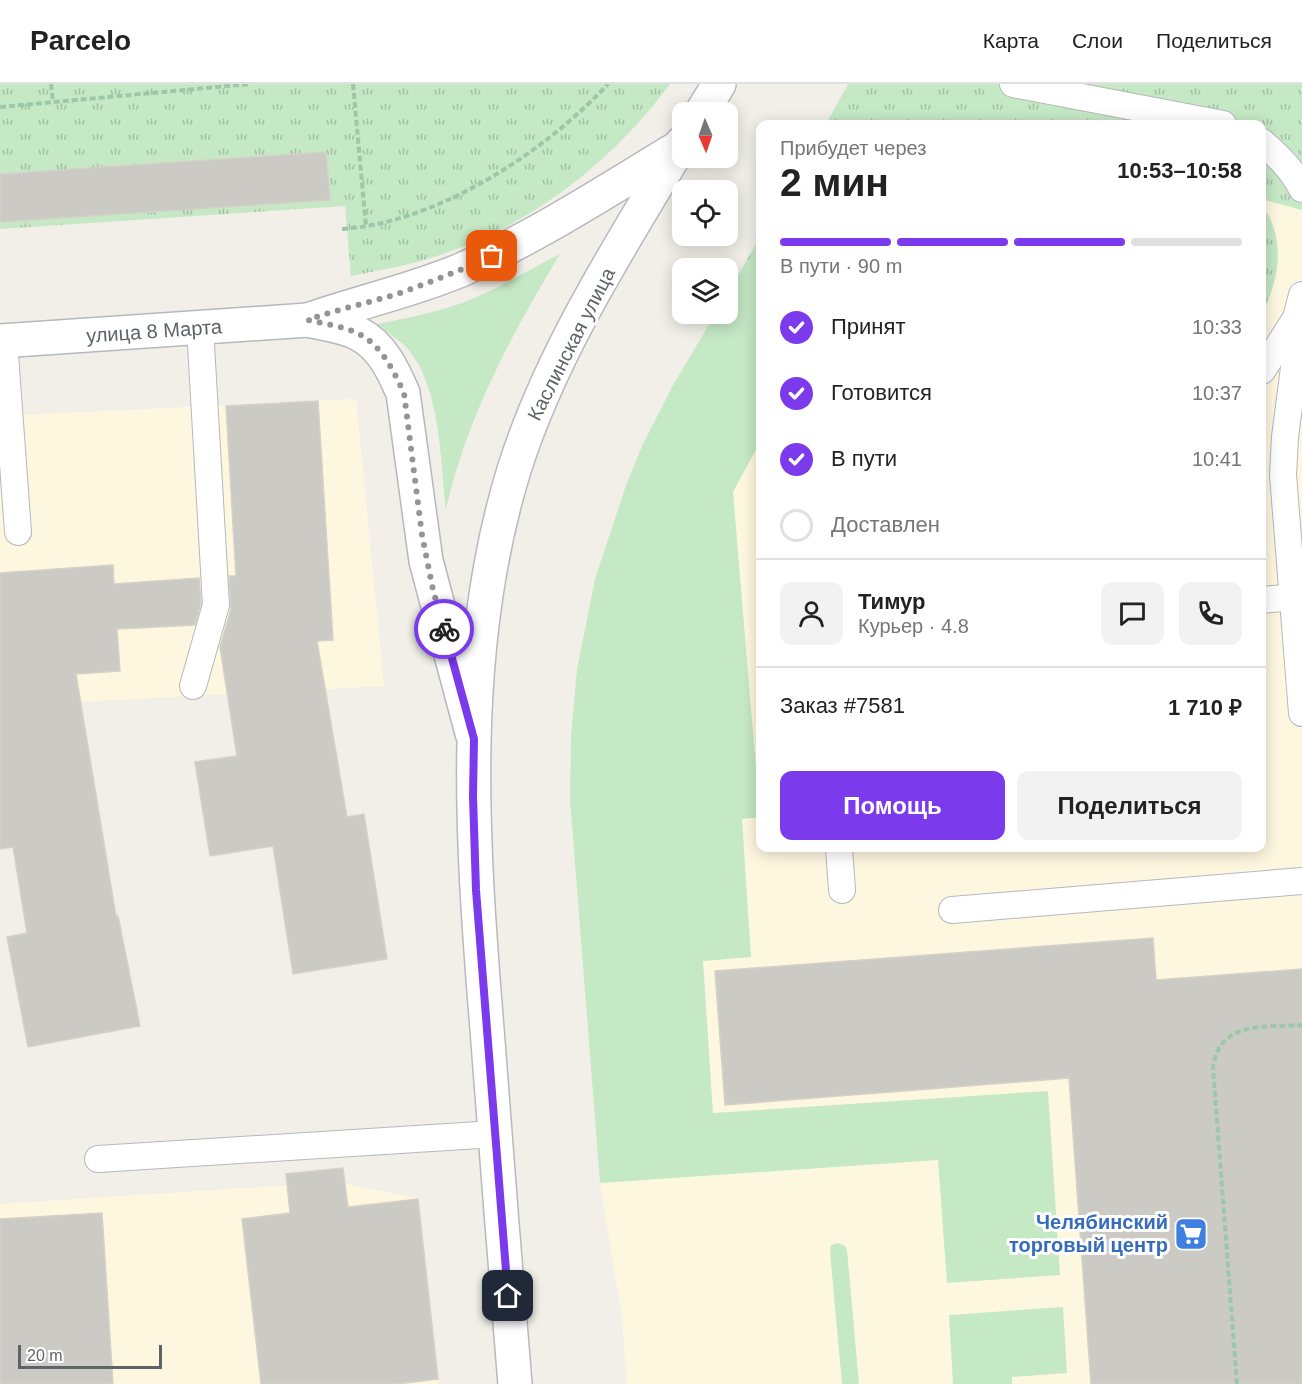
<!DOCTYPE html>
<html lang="ru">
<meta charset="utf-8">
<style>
body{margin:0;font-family:Arial,sans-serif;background:#f2f2f2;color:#222;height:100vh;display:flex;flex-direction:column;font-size:22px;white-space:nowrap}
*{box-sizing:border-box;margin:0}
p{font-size:20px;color:#767676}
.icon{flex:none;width:33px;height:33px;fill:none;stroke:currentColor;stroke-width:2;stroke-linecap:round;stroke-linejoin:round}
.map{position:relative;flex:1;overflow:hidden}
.sheet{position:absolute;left:756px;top:36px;width:510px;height:732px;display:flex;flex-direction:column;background:#fff;border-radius:12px;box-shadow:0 3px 15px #0003}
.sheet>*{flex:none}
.needle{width:39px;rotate:178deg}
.controls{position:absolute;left:672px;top:18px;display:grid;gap:12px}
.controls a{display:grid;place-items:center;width:66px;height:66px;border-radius:12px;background:#fff;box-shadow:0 3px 15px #0003;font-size:30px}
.scale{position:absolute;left:18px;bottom:15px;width:144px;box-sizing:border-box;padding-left:6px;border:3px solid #5f6368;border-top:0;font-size:16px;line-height:21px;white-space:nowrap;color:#5f6368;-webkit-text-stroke:4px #fff;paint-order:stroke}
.pin{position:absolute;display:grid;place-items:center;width:51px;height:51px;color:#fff;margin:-26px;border-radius:12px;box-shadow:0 3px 9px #0006}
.courier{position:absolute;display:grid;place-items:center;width:60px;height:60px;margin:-30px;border:4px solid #7c3aed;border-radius:50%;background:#fff;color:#222;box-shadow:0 2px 8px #0007}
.overview em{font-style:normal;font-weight:600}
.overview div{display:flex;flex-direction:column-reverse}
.overview{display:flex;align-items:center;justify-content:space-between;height:102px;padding:0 24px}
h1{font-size:39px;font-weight:600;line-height:45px}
.bar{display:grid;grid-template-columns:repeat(4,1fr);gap:9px 6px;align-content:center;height:72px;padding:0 24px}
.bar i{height:8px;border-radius:4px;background:#e0e0e0}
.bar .current{background:#7c3aed}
.bar p{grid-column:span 4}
.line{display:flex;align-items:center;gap:15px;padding:0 24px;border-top:2px solid #e0e0e0}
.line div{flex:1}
.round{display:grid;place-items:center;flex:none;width:63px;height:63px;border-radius:12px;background:#f2f2f2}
ol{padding:0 24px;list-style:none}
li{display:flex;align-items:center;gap:18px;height:66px}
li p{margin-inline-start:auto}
li .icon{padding:6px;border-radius:50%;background:#7c3aed;color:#fff;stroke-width:4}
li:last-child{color:#767676}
li i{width:33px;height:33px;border:3px solid #e0e0e0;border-radius:50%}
.button{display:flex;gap:12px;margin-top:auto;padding:12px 24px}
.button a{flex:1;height:69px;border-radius:12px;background:#7c3aed;color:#fff;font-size:24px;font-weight:600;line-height:69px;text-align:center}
.button a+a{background:#f2f2f2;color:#222}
header{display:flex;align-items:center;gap:36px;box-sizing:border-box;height:84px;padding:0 30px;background:#fff;border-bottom:2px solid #e0e0e0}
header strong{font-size:28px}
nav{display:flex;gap:33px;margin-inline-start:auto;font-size:21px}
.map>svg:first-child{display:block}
.commercial{fill:#fef7e0}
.grass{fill:#c5e8c5}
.park{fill:url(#park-tufts)}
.building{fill:#cccac5;stroke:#d6d1c6;stroke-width:1.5}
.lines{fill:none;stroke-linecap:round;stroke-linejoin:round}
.lane-casing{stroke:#b5b8bc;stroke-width:28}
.street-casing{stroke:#b5b8bc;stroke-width:36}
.secondary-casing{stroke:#b6babf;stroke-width:36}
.path{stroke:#9cc7a9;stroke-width:4;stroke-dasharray:6 3;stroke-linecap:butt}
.lane{stroke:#fff;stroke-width:26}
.street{stroke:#fff;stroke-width:33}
.secondary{stroke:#fff;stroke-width:33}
.done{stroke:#929495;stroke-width:6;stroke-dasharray:0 10.8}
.route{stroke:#7c3aed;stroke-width:8}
.labels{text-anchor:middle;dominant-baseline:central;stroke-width:6;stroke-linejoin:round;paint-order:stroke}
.street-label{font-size:20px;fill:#5f6368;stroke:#fff}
.shop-label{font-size:20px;font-weight:bold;fill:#366cbe;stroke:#fff;text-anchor:end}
</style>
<header>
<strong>Parcelo</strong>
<nav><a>Карта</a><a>Слои</a><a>Поделиться</a></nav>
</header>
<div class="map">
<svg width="1302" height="1300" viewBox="0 0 1302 1300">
<defs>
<pattern id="park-tufts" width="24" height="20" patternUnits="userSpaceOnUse" patternTransform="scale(1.5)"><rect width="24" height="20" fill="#c5e8c5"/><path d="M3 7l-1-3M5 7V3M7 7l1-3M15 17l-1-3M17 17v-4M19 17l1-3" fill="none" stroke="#a3c0a4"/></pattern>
</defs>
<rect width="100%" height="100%" fill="#f1efe8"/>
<g class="commercial">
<polygon points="1262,115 1302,126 1302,1300 627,1300 622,1233 600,1099 570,716 571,651 577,585 595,495 626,401 643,360 672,303 715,230 728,230 728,209 760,190 760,764 1262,764 1262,229 1269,215 1278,169 1275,147 1271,134 1262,122"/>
<polygon points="356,315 384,602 0,622 0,332"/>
<polygon points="338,1098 418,1115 438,1300 0,1300 0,1120"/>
</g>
<g class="grass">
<polygon points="760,153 760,358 733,408 760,733 742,735 751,873 703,877 713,1029 1048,1007 1060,1191 947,1199 938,1076 600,1099 570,716 571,651 577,585 595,495 626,401 643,360 672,303 715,230 728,230 728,209"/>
<path d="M560,170C512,250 467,332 446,425C440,375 441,296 403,260C395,253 385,247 377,240C404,235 432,229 459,220C494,207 527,187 560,170Z"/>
<polygon points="838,1159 845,1162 847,1166 859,1300 842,1300 830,1168 831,1161"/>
<polygon points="1063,1223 1067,1289 1012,1293 1012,1300 953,1300 949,1231"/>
</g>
<g class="park">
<path d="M0,0H670C612,78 533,140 440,171C411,181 381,186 351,192L345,122L0,145Z"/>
<polygon points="848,0 1302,0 1302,126 1262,115 1262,40 826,40"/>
<path d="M1262,122C1286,154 1280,195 1262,229Z"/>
<polygon points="760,153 760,190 742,185"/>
</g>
<g class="building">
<polygon points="326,68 330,116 0,138 0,90"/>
<polygon points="318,317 333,556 317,557 347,733 364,730 387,875 293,890 273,762 210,772 195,678 237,672 220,563 231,525 229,492 236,492 226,322"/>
<polygon points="113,481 114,500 199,494 201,519 195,541 117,545 120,587 76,590 116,832 118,832 140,942 28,963 7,853 27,849 13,763 0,765 0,489"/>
<polygon points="1153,854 1156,896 1302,885 1302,1300 1091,1300 1069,994 725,1021 715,887"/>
<polygon points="343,1084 348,1123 418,1115 438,1295 397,1300 261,1300 242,1135 290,1129 286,1090"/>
<polygon points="102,1129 113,1300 0,1300 0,1135"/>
</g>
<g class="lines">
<g class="lane-casing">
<g id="lane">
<polyline points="1013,0 1223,40"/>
<path d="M1262,58C1278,72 1292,85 1302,105"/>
<polyline points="1296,234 1295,276 1285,353 1283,391 1302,629"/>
<polyline points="4,257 18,448"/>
<polyline points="1262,287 1296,234 1302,211"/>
<polyline points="1262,516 1293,513"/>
<polyline points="193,602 216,521 200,243"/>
<polyline points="839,764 842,806"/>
<polyline points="952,826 1302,797"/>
<polyline points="98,1075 495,1050"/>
</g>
</g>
<g class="street-casing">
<g id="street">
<polyline points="0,257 308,236"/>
<path d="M472,649L426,477L403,309C393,286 382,262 359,250C344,242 324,240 308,236C359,218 411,207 461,186C538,152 609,105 681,62"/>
</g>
</g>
<g class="secondary-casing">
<g id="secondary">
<polyline points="702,28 719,0"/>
<path d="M515,1300C505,1182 496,1063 487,945C472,760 458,567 514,386C550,271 620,162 682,59"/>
</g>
</g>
<g class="path">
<polyline points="51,0 53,18"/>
<polyline points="353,0 366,143"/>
<polyline points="0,23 250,0"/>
<path d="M342,145C437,139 545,68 608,0"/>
<path d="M1237,1300L1213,984C1219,936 1264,944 1302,941"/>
</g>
<use href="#lane" class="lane"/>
<use href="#street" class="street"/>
<use href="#secondary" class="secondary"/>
</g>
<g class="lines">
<path class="done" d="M444,545L433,506L422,451L404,309C393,286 382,262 359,250C344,242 324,240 308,236C340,224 374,218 406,207C435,196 464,185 492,172"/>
<polyline class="route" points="444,545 474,655 473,712 476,806 508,1212"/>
</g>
<defs>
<g id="supermarket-square" transform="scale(1.725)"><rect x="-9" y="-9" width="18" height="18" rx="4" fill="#3f7fe0" stroke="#fff"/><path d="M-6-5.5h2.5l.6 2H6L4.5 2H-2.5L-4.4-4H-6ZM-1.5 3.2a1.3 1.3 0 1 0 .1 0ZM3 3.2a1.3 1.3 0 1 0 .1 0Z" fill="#fff"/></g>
</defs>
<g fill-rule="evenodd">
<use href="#supermarket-square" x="1191" y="1150"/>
</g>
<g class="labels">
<g class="street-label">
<text transform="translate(154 247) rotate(-4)">улица 8 Марта</text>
<text transform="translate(571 260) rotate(-63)">Каслинская улица</text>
</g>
<g class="shop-label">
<text x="1168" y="1138">Челябинский<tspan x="1168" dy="23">торговый центр</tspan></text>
</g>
</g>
</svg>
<div class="controls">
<a><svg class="needle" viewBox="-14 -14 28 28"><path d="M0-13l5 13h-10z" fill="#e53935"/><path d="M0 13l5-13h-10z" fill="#767676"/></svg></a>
<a><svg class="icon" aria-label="locate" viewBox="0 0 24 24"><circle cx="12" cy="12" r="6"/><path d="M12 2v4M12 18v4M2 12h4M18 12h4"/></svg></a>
<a><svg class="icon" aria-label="layers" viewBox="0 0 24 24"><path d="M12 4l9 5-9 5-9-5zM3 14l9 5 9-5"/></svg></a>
</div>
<div class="scale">20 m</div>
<div class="pin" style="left:492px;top:172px;background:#ea580c"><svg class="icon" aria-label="bag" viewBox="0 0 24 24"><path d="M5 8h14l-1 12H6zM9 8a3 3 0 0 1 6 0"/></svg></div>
<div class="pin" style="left:508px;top:1212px;background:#1f2937"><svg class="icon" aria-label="home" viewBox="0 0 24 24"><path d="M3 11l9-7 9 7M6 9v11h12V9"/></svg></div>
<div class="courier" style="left:444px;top:545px"><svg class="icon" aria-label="bike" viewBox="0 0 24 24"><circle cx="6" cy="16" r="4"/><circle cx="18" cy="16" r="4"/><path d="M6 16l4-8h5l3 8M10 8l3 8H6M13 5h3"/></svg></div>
<section class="sheet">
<div class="overview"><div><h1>2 мин</h1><p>Прибудет через</p></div><em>10:53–10:58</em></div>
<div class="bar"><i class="current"></i><i class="current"></i><i class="current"></i><i></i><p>В пути · 90 m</p></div>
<ol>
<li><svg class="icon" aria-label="check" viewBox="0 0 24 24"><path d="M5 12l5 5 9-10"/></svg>Принят<p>10:33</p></li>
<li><svg class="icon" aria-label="check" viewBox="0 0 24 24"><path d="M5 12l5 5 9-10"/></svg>Готовится<p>10:37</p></li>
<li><svg class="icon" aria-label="check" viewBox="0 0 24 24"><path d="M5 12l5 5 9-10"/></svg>В пути<p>10:41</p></li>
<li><i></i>Доставлен</li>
</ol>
<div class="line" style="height:108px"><a class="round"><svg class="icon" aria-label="person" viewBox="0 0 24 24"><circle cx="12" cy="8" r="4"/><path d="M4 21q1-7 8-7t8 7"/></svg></a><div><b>Тимур</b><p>Курьер · 4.8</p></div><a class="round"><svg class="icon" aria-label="chat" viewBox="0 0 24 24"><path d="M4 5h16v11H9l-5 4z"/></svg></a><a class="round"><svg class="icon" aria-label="phone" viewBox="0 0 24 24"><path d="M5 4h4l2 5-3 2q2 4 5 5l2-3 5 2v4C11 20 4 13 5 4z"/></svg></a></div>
<div class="line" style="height:78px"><div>Заказ #7581</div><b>1 710 ₽</b></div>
<div class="button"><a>Помощь</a><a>Поделиться</a></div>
</section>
</div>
